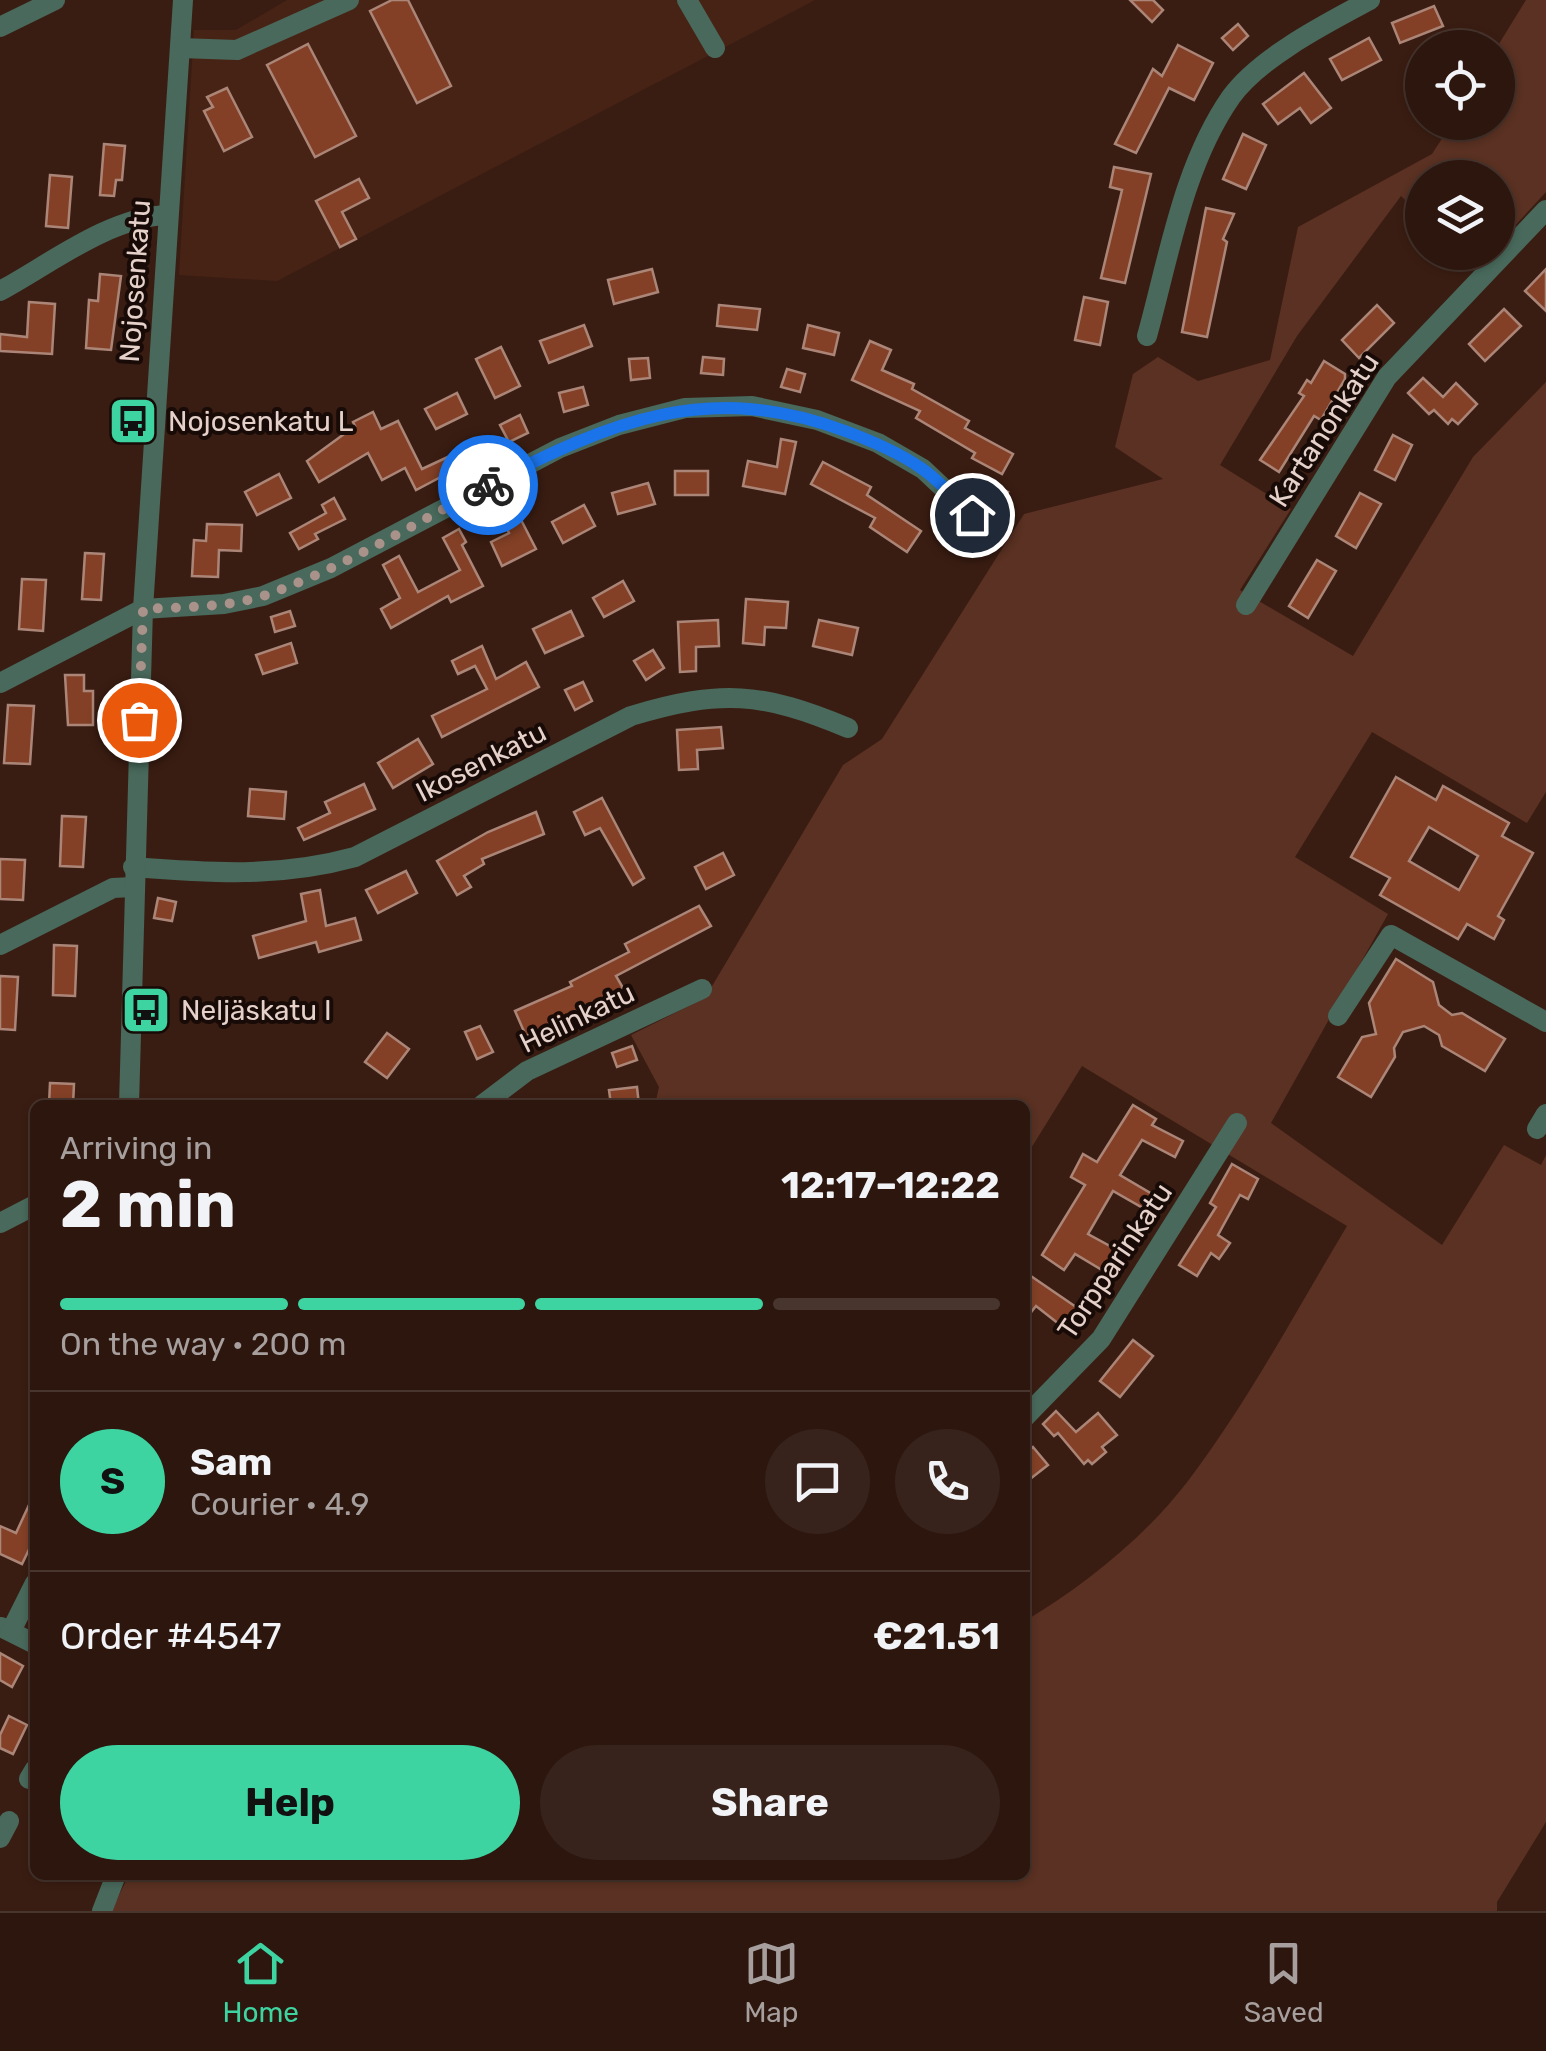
<!DOCTYPE html>
<meta charset="utf-8">
<style>
body{margin:0;font-family:Rubik,sans-serif;background:#38231c;color:#f1f3f6;height:100vh;display:flex;flex-direction:column;font-size:38px;white-space:nowrap}
*{box-sizing:border-box;margin:0}
p{font-size:32px;color:#a69f9e}
.icon{flex:none;width:55px;height:55px;fill:none;stroke:currentColor;stroke-width:2;stroke-linecap:round;stroke-linejoin:round}
.map{position:relative;flex:1;overflow:hidden}
.side{position:absolute;left:30px;top:1100px;width:1000px;height:780px;display:flex;flex-direction:column;background:#2c160e;border-radius:15px;box-shadow:0 2px 8px #0004,0 0 0 2px #48352e}
.side>*{flex:none}
.fabs{position:absolute;left:1405px;top:30px;display:grid;gap:20px}
.fabs a{display:grid;place-items:center;width:110px;height:110px;border-radius:50%;background:#2c160e;box-shadow:0 2px 8px #0004,0 0 0 2px #48352e;font-size:50px}
.pin{position:absolute;display:grid;place-items:center;width:85px;height:85px;color:#fff;margin:-42px;border:5px solid #fff;border-radius:50%;box-shadow:0 2px 10px #0007}
.courier{position:absolute;display:grid;place-items:center;width:100px;height:100px;margin:-50px;border:8px solid #1a73e8;border-radius:50%;background:#fff;color:#222;box-shadow:0 2px 12px #0007}
.summary em{font-style:normal;font-weight:700}
.summary div{display:flex;flex-direction:column-reverse}
.summary{display:flex;align-items:center;justify-content:space-between;height:170px;padding:0 30px}
h1{font-size:65px;font-weight:700;line-height:75px}
.bar{display:grid;grid-template-columns:repeat(4,1fr);gap:15px 10px;align-content:center;height:120px;padding:0 30px}
.bar i{height:12px;border-radius:8px;background:#48352e}
.bar .active{background:#3ed4a2}
.bar p{grid-column:span 4}
.line{display:flex;align-items:center;gap:25px;padding:0 30px;border-top:2px solid #48352e}
.line div{flex:1}
.round{display:grid;place-items:center;flex:none;width:105px;height:105px;border-radius:52px;background:#38231c}
.button{display:flex;gap:20px;margin-top:auto;padding:20px 30px}
.button a{flex:1;height:115px;border-radius:60px;background:#3ed4a2;color:#111;font-size:40px;font-weight:700;line-height:115px;text-align:center}
.button a+a{background:#38231c;color:#f1f3f6}
.tabs{display:flex;justify-content:space-around;align-items:center;height:140px;border-top:2px solid #48352e;background:#2c160e;font-size:28px;color:#a69f9e}
.tabs a{display:grid;justify-items:center;gap:5px}
.tabs .active{color:#3ed4a2}
.map>svg:first-child{display:block}
.built{fill:#472315}
.green{fill:#5a3122}
.building{fill:#834026;stroke:#ab8678;stroke-width:2.5;fill-rule:evenodd}
.lines{fill:none;stroke-linecap:round;stroke-linejoin:round}
.minor{stroke:#48695b;stroke-width:20}
.done{stroke:#a9928a;stroke-width:10;stroke-dasharray:0 18}
.route{stroke:#1a73e8;stroke-width:12}
.labels{text-anchor:middle;dominant-baseline:central;stroke-width:8;stroke-linejoin:round;paint-order:stroke}
.street-label{font-size:28px;fill:#e5d1ca;stroke:#180b07}
.poi-label{font-size:28px;fill:#e5d1ca;stroke:#180b07;text-anchor:start}
</style>
<div class="map">
<svg width="1546" height="1911" viewBox="0 0 1546 1911">
<rect width="100%" height="100%" fill="#3a1d12"/>
<polygon class="built" points="287,0 815,0 277,281 179,275 194,30 236,30"/>
<path class="green" d="M1526,0H1546V192L1498,244V178H1422V216L1401,196L1297,336L1220,465L1291,509L1240,590L1353,656L1473,457L1546,382V792L1527,823L1372,732L1295,857L1388,914L1271,1123L1442,1245L1504,1145L1541,1165L1546,1155V1822L1497,1902V1911H111L129,1875H1025V1621C1085,1585 1145,1537 1188,1481C1248,1402 1296,1311 1347,1226L1082,1066L1025,1158V1105H655L659,1087L631,1035L705,998L843,765L882,739L1024,514L1163,479L1115,447L1133,374L1158,357L1198,381L1270,360L1298,227L1432,154L1452,123L1498,122L1497,47Z"/>
<g class="building">
<polygon points="392,0 408,0 451,86 417,103 370,11"/>
<polygon points="1130,0 1153,0 1163,10 1152,22"/>
<polygon points="1434,6 1443,26 1400,43 1392,23"/>
<polygon points="1238,24 1248,36 1233,50 1222,38"/>
<polygon points="1369,38 1381,60 1342,80 1330,59"/>
<polygon points="308,44 356,136 315,157 267,65"/>
<polygon points="1178,45 1213,63 1194,100 1169,88 1136,153 1115,144 1153,69 1162,76"/>
<polygon points="1304,73 1331,108 1311,123 1300,108 1278,124 1263,104"/>
<polygon points="227,88 252,137 224,151 204,111 213,107 207,97"/>
<polygon points="1243,134 1266,145 1246,189 1223,179"/>
<polygon points="104,144 125,146 122,180 116,180 114,196 100,195"/>
<polygon points="1114,167 1151,174 1125,283 1101,278 1122,190 1110,187"/>
<polygon points="50,175 72,177 68,228 46,226"/>
<polygon points="359,179 369,198 342,212 356,239 340,247 316,201"/>
<polygon points="1206,208 1234,214 1223,239 1227,242 1207,337 1182,332"/>
<polygon points="652,269 658,292 614,304 608,280"/>
<polygon points="1546,269 1546,311 1525,291"/>
<polygon points="100,274 121,276 111,350 86,348 89,300 98,301"/>
<polygon points="1084,297 1108,302 1100,345 1075,340"/>
<polygon points="29,302 55,304 52,354 0,351 0,334 27,337"/>
<polygon points="719,305 760,309 757,330 717,326"/>
<polygon points="1377,305 1394,323 1359,358 1342,340"/>
<polygon points="1504,309 1521,326 1485,361 1469,344"/>
<polygon points="584,325 592,346 549,363 540,341"/>
<polygon points="808,325 839,333 834,355 803,348"/>
<polygon points="870,341 891,350 882,370 914,384 912,389 969,421 965,428 1013,454 1002,474 972,458 975,453 916,418 920,411 852,380"/>
<polygon points="501,347 520,386 495,398 476,359"/>
<polygon points="703,357 724,359 723,375 701,373"/>
<polygon points="648,358 650,378 631,380 629,359"/>
<polygon points="1324,361 1345,374 1345,379 1321,420 1314,416 1279,472 1260,460 1304,396 1299,393 1307,380 1311,383"/>
<polygon points="787,369 805,374 800,392 781,387"/>
<polygon points="1423,378 1443,397 1456,383 1477,404 1458,424 1452,419 1448,424 1434,410 1429,414 1408,393"/>
<polygon points="583,387 588,405 564,412 559,393"/>
<polygon points="457,393 467,414 436,429 425,409"/>
<polygon points="373,412 381,429 398,421 422,469 465,449 471,461 416,490 405,468 382,480 368,453 319,482 307,461 355,426 353,422"/>
<polygon points="520,415 528,433 509,442 500,425"/>
<polygon points="1393,435 1412,445 1395,480 1375,470"/>
<polygon points="781,439 796,442 785,494 743,486 748,461 777,467"/>
<polygon points="823,462 871,487 867,495 921,531 907,552 870,527 875,518 811,484"/>
<rect x="675" y="471" width="33" height="24"/>
<polygon points="279,474 291,498 257,515 245,492"/>
<polygon points="988,481 1008,492 999,508 980,496"/>
<polygon points="648,483 655,504 618,514 612,493"/>
<polygon points="1360,493 1381,504 1356,548 1336,536"/>
<polygon points="516,497 522,509 517,512 536,549 502,566 491,542 509,533 496,508"/>
<polygon points="334,498 345,519 315,534 318,539 299,549 290,533 326,513 322,505"/>
<polygon points="584,505 595,526 563,543 552,522"/>
<polygon points="207,524 242,525 241,551 219,550 218,577 192,576 194,540 206,541"/>
<polygon points="459,529 466,542 462,545 483,586 451,602 448,596 391,628 381,609 400,598 383,565 399,556 418,592 460,570 443,538"/>
<polygon points="85,553 104,554 101,600 82,599"/>
<polygon points="1317,560 1336,571 1308,618 1289,606"/>
<polygon points="22,579 46,580 43,631 19,629"/>
<polygon points="623,581 634,601 604,617 593,598"/>
<polygon points="746,599 788,602 786,628 765,627 764,645 743,643"/>
<polygon points="290,611 295,626 275,632 271,617"/>
<polygon points="571,611 583,636 545,653 533,629"/>
<polygon points="718,620 719,646 696,647 696,671 680,672 678,622"/>
<polygon points="819,620 858,628 852,655 813,646"/>
<polygon points="291,643 297,663 263,674 256,655"/>
<polygon points="482,646 496,679 526,662 539,687 442,737 432,716 487,689 475,666 458,674 452,661"/>
<polygon points="653,650 664,668 646,680 634,661"/>
<polygon points="65,675 84,675 84,691 93,691 93,725 68,725"/>
<polygon points="583,682 592,701 575,710 565,690"/>
<polygon points="8,705 34,706 30,764 4,763"/>
<polygon points="721,727 723,748 697,750 698,769 679,770 677,730"/>
<polygon points="418,739 433,764 393,788 378,763"/>
<path d="M1396,777L1436,800L1443,786L1509,823L1502,836L1533,853L1498,916L1504,920L1494,939L1467,924L1458,939L1380,895L1390,878L1351,857ZM1429,827L1478,856L1459,890L1409,861Z"/>
<polygon points="364,784 375,809 304,840 298,828 330,813 325,802"/>
<polygon points="250,789 286,792 284,819 248,816"/>
<polygon points="602,798 644,878 633,885 600,828 585,835 574,812"/>
<polygon points="536,812 544,834 482,859 484,864 464,876 471,887 457,895 437,861 488,832"/>
<polygon points="62,816 86,817 83,867 60,866"/>
<polygon points="723,853 734,875 706,889 695,867"/>
<polygon points="0,859 25,860 23,900 0,899"/>
<polygon points="406,871 417,893 378,913 366,890"/>
<polygon points="320,890 326,926 355,918 361,940 319,952 316,942 259,958 253,936 306,921 301,894"/>
<polygon points="158,898 176,902 172,921 154,918"/>
<polygon points="699,906 711,926 616,976 623,988 526,1036 515,1011 572,986 570,982 629,952 625,944"/>
<polygon points="54,945 77,946 75,996 53,995"/>
<polygon points="1396,959 1433,982 1439,1005 1452,1015 1462,1013 1505,1039 1485,1071 1442,1046 1439,1035 1424,1026 1403,1032 1394,1048 1395,1057 1371,1097 1338,1077 1362,1037 1376,1034 1369,1003"/>
<polygon points="0,976 18,977 15,1030 0,1029"/>
<polygon points="480,1026 493,1052 477,1059 465,1032"/>
<polygon points="387,1033 409,1049 387,1078 365,1062"/>
<polygon points="632,1046 637,1060 617,1067 612,1053"/>
<polygon points="50,1083 74,1084 73,1105 49,1105"/>
<polygon points="637,1087 639,1105 611,1105 609,1090"/>
<polygon points="1133,1105 1156,1119 1152,1125 1183,1141 1175,1157 1142,1140 1120,1175 1152,1194 1143,1208 1113,1191 1088,1234 1119,1251 1107,1273 1075,1254 1064,1270 1042,1255 1085,1185 1071,1177 1083,1154 1097,1162"/>
<polygon points="1232,1164 1258,1179 1248,1199 1240,1195 1218,1235 1230,1243 1219,1259 1211,1253 1197,1276 1179,1265 1216,1207 1210,1203"/>
<polygon points="1025,1272 1079,1309 1064,1328 1036,1306 1025,1320"/>
<polygon points="1133,1340 1153,1356 1120,1397 1100,1381"/>
<polygon points="1056,1411 1076,1432 1098,1413 1117,1435 1102,1447 1106,1452 1092,1464 1088,1460 1084,1464 1058,1433 1054,1436 1043,1424"/>
<polygon points="1033,1447 1048,1465 1025,1483 1025,1454"/>
<polygon points="35,1492 35,1537 22,1564 0,1554 0,1526 16,1533"/>
<polygon points="0,1653 23,1666 12,1687 0,1680"/>
<polygon points="9,1716 27,1725 13,1754 0,1748 0,1735"/>
</g>
<g class="lines">
<g class="minor">
<polyline points="687,0 715,48"/>
<polyline points="0,27 55,0"/>
<polyline points="180,48 237,50 349,0"/>
<path d="M0,291C50,264 108,218 166,215"/>
<path d="M1147,336C1169,257 1183,166 1231,97C1260,57 1327,23 1370,0"/>
<polyline points="1246,605 1387,377 1546,210"/>
<polyline points="0,683 143,609 224,604 263,596 331,568 560,448 619,425 685,408 752,406 817,420 878,443 923,469 972,515"/>
<path d="M133,867C210,873 279,878 355,857L631,716C721,689 762,692 848,728"/>
<polyline points="0,945 113,888 133,887"/>
<polyline points="1338,1016 1391,935 1546,1022"/>
<polyline points="129,1105 143,609 183,0"/>
<polyline points="482,1105 527,1071 702,989"/>
<polyline points="1537,1129 1546,1114"/>
<polyline points="0,1223 35,1205"/>
<polyline points="1025,1417 1101,1339 1237,1123"/>
<polyline points="1,1627 35,1644"/>
<polyline points="11,1631 35,1583"/>
<polyline points="29,1779 35,1769"/>
<polyline points="0,1838 9,1821"/>
<polyline points="102,1911 116,1875"/>
</g>
</g>
<g class="lines">
<path class="done" d="M139,720L143,609C183,607 227,608 266,595C343,568 416,523 488,485"/>
<path class="route" d="M488,485C611,421 709,380 845,431C872,441 898,452 921,468C940,481 956,500 972,515"/>
</g>
<defs>
<g id="bus-square" transform="scale(2.5)"><rect x="-9" y="-9" width="18" height="18" rx="4" fill="#3ed4a2" stroke="#180b07"/><path d="M-5-6H5V4H4V6H2V4H-2V6H-4V4H-5ZM-3.5-4V0h7V-4ZM-3.5 1.2v1.5H-2V1.2ZM2 1.2v1.5H3.5V1.2Z" fill="#111"/></g>
</defs>
<g fill-rule="evenodd">
<use href="#bus-square" x="133" y="421"/>
<use href="#bus-square" x="146" y="1010"/>
</g>
<g class="labels">
<g class="street-label">
<text transform="translate(135 281) rotate(-86)">Nojosenkatu</text>
<text transform="translate(1324 430) rotate(-57)">Kartanonkatu</text>
<text transform="translate(481 762) rotate(-27)">Ikosenkatu</text>
<text transform="translate(577 1018) rotate(-26)">Helinkatu</text>
<text transform="translate(1115 1261) rotate(-56)">Torpparinkatu</text>
</g>
<g class="poi-label">
<text x="168" y="421">Nojosenkatu L</text>
<text x="181" y="1010">Neljäskatu I</text>
</g>
</g>
</svg>
<div class="fabs">
<a><svg class="icon" aria-label="locate" viewBox="0 0 24 24"><circle cx="12" cy="12" r="6"/><path d="M12 2v4M12 18v4M2 12h4M18 12h4"/></svg></a>
<a><svg class="icon" aria-label="layers" viewBox="0 0 24 24"><path d="M12 4l9 5-9 5-9-5zM3 14l9 5 9-5"/></svg></a>
</div>
<div class="pin" style="left:139px;top:720px;background:#ea580c"><svg class="icon" aria-label="bag" viewBox="0 0 24 24"><path d="M5 8h14l-1 12H6zM9 8a3 3 0 0 1 6 0"/></svg></div>
<div class="pin" style="left:972px;top:515px;background:#1f2937"><svg class="icon" aria-label="home" viewBox="0 0 24 24"><path d="M3 11l9-7 9 7M6 9v11h12V9"/></svg></div>
<div class="courier" style="left:488px;top:485px"><svg class="icon" aria-label="bike" viewBox="0 0 24 24"><circle cx="6" cy="16" r="4"/><circle cx="18" cy="16" r="4"/><path d="M6 16l4-8h5l3 8M10 8l3 8H6M13 5h3"/></svg></div>
<section class="side">
<div class="summary"><div><h1>2 min</h1><p>Arriving in</p></div><em>12:17–12:22</em></div>
<div class="bar"><i class="active"></i><i class="active"></i><i class="active"></i><i></i><p>On the way · 200 m</p></div>
<div class="line" style="height:180px"><b class="round" style="background:#3ed4a2;color:#111">S</b><div><b>Sam</b><p>Courier · 4.9</p></div><a class="round"><svg class="icon" aria-label="chat" viewBox="0 0 24 24"><path d="M4 5h16v11H9l-5 4z"/></svg></a><a class="round"><svg class="icon" aria-label="phone" viewBox="0 0 24 24"><path d="M5 4h4l2 5-3 2q2 4 5 5l2-3 5 2v4C11 20 4 13 5 4z"/></svg></a></div>
<div class="line" style="height:130px"><div>Order #4547</div><b>€21.51</b></div>
<div class="button"><a>Help</a><a>Share</a></div>
</section>
</div>
<nav class="tabs">
<a class="active"><svg class="icon" aria-label="home" viewBox="0 0 24 24"><path d="M3 11l9-7 9 7M6 9v11h12V9"/></svg>Home</a>
<a><svg class="icon" aria-label="map" viewBox="0 0 24 24"><path d="M3 6l6-2 6 2 6-2v14l-6 2-6-2-6 2zM9 4v14M15 6v14"/></svg>Map</a>
<a><svg class="icon" aria-label="saved" viewBox="0 0 24 24"><path d="M7 4h10v16l-5-4-5 4z"/></svg>Saved</a>
</nav>
